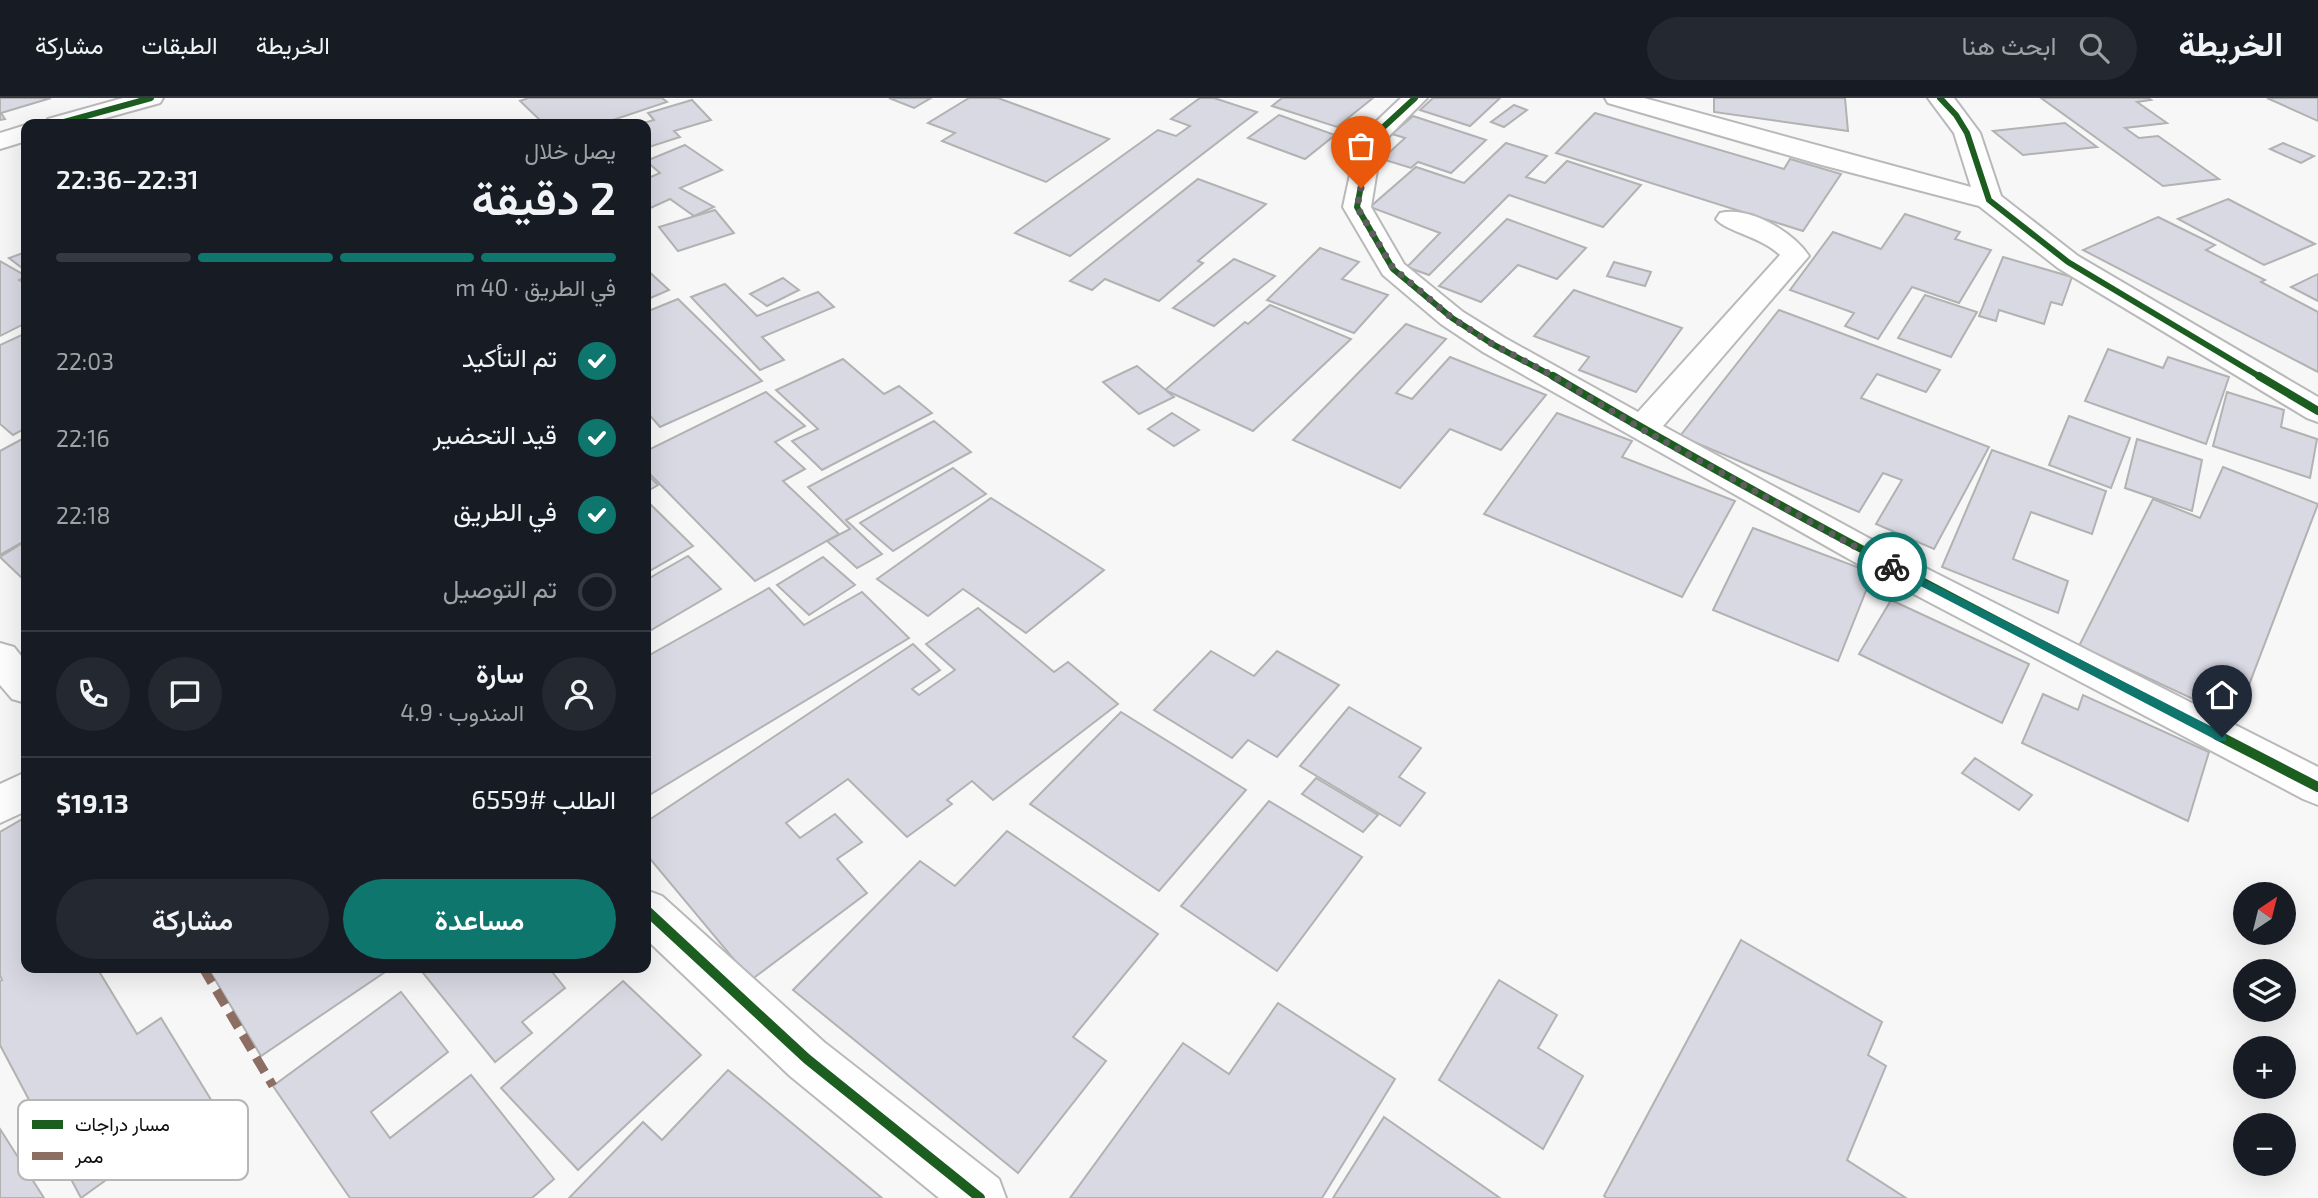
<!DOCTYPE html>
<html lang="ar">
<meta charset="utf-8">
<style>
body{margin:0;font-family:"Exo 2",Vazirmatn,sans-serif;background:#242831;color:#f1f3f6;direction:rtl;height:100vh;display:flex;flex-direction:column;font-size:26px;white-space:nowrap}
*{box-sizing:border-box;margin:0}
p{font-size:23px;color:#9ea1a6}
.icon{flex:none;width:38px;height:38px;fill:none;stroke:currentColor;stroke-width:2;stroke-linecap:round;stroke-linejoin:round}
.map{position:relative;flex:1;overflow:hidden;direction:ltr}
.side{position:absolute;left:21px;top:21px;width:630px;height:854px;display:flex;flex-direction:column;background:#171b24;border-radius:14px;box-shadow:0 7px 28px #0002;direction:rtl}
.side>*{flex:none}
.needle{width:46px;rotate:35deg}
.fabs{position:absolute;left:2233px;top:784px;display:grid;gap:14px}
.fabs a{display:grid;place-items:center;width:63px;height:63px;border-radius:50%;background:#171b24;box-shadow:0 7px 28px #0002;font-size:35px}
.pin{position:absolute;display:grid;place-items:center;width:60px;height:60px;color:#fff;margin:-72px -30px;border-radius:50% 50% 50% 0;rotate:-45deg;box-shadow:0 0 7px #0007}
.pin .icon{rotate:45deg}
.courier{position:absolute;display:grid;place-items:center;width:70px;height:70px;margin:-35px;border:5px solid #0f766e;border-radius:50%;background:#fff;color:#222;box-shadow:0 2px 9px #0007}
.headline em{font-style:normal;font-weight:600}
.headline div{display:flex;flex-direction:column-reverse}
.headline{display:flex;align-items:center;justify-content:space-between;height:119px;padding:0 35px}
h1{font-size:46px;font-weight:600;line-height:52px}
.bar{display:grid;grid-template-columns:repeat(4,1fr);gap:10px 7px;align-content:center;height:84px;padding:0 35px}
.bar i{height:9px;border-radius:5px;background:#363941}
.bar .selected{background:#0f766e}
.bar p{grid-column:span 4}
.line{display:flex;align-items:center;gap:18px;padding:0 35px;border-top:2px solid #363941}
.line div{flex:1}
.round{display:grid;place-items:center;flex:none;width:74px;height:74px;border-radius:37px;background:#242831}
ol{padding:0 35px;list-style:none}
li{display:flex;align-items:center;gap:21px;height:77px}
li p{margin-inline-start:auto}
li .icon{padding:7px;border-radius:50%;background:#0f766e;color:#fff;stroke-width:4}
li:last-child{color:#9ea1a6}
li i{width:38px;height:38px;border:4px solid #363941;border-radius:50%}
.cta{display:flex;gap:14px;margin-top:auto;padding:14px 35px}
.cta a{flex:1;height:80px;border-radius:42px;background:#0f766e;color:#fff;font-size:28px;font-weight:600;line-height:80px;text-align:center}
.cta a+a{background:#242831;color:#f1f3f6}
header{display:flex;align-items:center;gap:42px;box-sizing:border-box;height:98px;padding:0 35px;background:#171b24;border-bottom:2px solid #363941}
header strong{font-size:33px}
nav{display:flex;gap:38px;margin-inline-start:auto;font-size:24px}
.search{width:490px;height:63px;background:#242831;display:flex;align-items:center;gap:18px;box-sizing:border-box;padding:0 24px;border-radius:38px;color:#9ea1a6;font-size:26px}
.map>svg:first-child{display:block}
.building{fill:#d8d9e3;stroke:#b2b2b2;stroke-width:2}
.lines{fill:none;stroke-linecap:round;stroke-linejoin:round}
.street-casing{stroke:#b9b9b9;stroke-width:4}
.street{fill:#fefefe;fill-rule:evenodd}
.quiet{stroke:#8d6e63;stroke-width:9;stroke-dasharray:17 9;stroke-linecap:butt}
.cycleway-far2-casing{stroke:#fff;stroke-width:10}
.cycleway-far1-casing{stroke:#fff;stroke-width:12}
.cycleway-casing{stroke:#fff;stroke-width:15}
.cycleway-far2{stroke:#1b5e20;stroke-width:6}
.cycleway-far1{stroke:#1b5e20;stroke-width:8}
.cycleway{stroke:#1b5e20;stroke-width:10}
.route{fill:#0f766e}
.done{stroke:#5e5e5f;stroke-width:7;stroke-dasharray:0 12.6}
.key{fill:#fff;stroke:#b6b6b6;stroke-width:2}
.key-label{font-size:19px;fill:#0c0c0d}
</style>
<header>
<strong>الخريطة</strong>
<div class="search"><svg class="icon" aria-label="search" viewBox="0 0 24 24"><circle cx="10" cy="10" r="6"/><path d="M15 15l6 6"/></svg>ابحث هنا</div>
<nav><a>الخريطة</a><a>الطبقات</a><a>مشاركة</a></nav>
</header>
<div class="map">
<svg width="2318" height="1100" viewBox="0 0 2318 1100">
<rect width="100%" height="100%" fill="#f7f7f8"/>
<g class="building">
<polygon points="0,0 51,0 1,15 5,21 0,22"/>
<polygon points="528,0 662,0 667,4 601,26 544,26 520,3"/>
<polygon points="889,0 931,0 914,10"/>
<polygon points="969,0 998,0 1109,41 1046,84 942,43 955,35 928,25"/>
<polygon points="1200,0 1214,0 1257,14 1070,158 1015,135 1158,32 1176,38 1190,28 1171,21"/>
<polygon points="1282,0 1373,0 1337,29 1272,8"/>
<polygon points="1433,0 1500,0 1470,28 1420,12"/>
<polygon points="1714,0 1845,0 1848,33 1714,14"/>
<polygon points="2041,0 2148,0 2151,2 2137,4 2167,25 2125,30 2139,40 2158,38 2219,81 2163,88"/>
<polygon points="2267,0 2318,0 2318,23"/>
<polygon points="692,2 711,22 674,33 680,39 646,50 646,26 640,26 654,22 648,15"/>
<polygon points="1514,7 1527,12 1504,29 1491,24"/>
<polygon points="1595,15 1784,71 1790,61 1841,76 1803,133 1556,55"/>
<polygon points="1279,17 1335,37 1305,61 1248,40"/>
<polygon points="1413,18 1486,42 1451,75 1418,64 1411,70 1382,61 1405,40 1392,36"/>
<polygon points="2065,25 2097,49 2023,57 1993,33"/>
<polygon points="1506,45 1547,58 1526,79 1545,85 1567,63 1641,87 1603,129 1509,97 1429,177 1407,169 1440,135 1370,109 1416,69 1464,85"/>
<polygon points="2283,45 2314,58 2301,65 2270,51"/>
<polygon points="685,47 722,72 680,90 714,109 694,118 670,101 646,112 646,81 660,75 646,63"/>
<polygon points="1198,81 1266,106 1198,163 1203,165 1159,203 1105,181 1092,192 1070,183"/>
<polygon points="2228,101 2315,146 2264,167 2178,121"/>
<polygon points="715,112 734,135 678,153 659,129"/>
<polygon points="1905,116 1960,134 1955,141 1991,152 1959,205 1912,189 1878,241 1845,228 1854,215 1790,192 1833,134 1881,151"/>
<polygon points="2158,119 2215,147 2206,152 2265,182 2261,184 2318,214 2318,274 2083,152"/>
<polygon points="1507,121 1586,150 1557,181 1518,167 1481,204 1439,188"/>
<polygon points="1320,150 1359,164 1342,181 1388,197 1354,235 1267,202"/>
<polygon points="26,154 26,173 9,160"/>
<polygon points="2003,159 2072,179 2062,207 2051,204 2044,226 1999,212 1996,223 1979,218"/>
<polygon points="1234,161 1275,178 1214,228 1173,210"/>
<polygon points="0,163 26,178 19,182 26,186 26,225 0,238"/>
<polygon points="1614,164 1651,174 1645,188 1607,178"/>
<polygon points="646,171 669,192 646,202"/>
<polygon points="2318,176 2318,203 2291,189"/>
<polygon points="783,180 799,192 767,208 750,196"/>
<polygon points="725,186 757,218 818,194 834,209 762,239 784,262 760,272 691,199"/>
<polygon points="1574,192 1682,230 1636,294 1579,272 1589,259 1534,238"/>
<polygon points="1925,197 1977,214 1951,259 1898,240"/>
<polygon points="678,201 762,283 660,329 646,313 646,214"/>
<polygon points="1270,207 1351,241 1253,333 1165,292 1245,224 1248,226"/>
<polygon points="1779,212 1940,272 1926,294 1877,276 1861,300 1989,349 1934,451 1876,426 1902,382 1883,375 1859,414 1680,338"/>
<polygon points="1406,226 1446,241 1396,295 1412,301 1450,259 1546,297 1501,352 1450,331 1400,390 1293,342"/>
<polygon points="26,235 26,330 13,337 0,326 0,247"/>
<polygon points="2108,251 2163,270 2168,259 2229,279 2206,346 2085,303"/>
<polygon points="843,261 884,296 899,288 932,315 822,372 792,343 818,331 776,292"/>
<polygon points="1137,268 1174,299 1139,316 1103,284"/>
<polygon points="766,294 805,328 775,344 805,371 783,383 839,436 755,483 646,372 646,353"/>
<polygon points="2227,294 2284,312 2281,329 2317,341 2310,380 2213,348"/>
<polygon points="1172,315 1199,332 1174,348 1148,331"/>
<polygon points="1557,315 1632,343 1622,359 1735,403 1682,499 1484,416"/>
<polygon points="2069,318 2130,340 2111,390 2049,367"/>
<polygon points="934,323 971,354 846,422 882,456 857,470 827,443 850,431 808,389"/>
<polygon points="26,339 26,442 0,457 0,353"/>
<polygon points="2137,341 2202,362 2192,413 2125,390"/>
<polygon points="1992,352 2106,393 2092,436 2031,414 2013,461 2068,483 2058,515 1942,469"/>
<polygon points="2223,369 2318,406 2236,621 2079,548 2153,401 2200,420"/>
<polygon points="953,370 986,396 893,453 860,425"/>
<polygon points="646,375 658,387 646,394"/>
<polygon points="991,400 1104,472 1026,535 963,491 928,518 877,481"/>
<polygon points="646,402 693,448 646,475"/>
<polygon points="1753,430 1873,475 1838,563 1713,512"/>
<polygon points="26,443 26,484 0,459"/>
<polygon points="688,458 721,491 646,535 646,482"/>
<polygon points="823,459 855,487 809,517 777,487"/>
<polygon points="769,490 804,527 862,494 909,540 646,699 646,559"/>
<polygon points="1891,502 2029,566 2002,625 1859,556"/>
<polygon points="978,510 1054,574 1068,564 1118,606 993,702 972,683 947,702 952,706 907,739 848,681 786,725 800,740 835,716 862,744 837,761 867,795 751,882 646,756 646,724 913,546 940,572 912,591 919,597 955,572 926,546"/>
<polygon points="1211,553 1254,578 1277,553 1339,587 1277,659 1248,642 1232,660 1154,612"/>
<polygon points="2043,596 2078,612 2083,597 2209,654 2188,723 2022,645"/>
<polygon points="1349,609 1421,650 1399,679 1425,695 1400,728 1300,668"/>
<polygon points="1121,614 1246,692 1159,793 1030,706"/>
<polygon points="1975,660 2032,697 2019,712 1962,675"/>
<polygon points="1316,680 1378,717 1363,734 1302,696"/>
<polygon points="1269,703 1362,759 1277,873 1181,808"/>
<polygon points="26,719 26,870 97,870 137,936 161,920 213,1005 81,1100 0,947 0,883 2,882 0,877 0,734"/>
<polygon points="1007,733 1158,836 1073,939 1106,963 1018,1075 793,892 920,763 955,788"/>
<polygon points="1741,842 1882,924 1868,957 1886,968 1847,1062 1906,1100 1607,1100 1604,1098"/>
<polygon points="208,870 391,870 261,958"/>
<polygon points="419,870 560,870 553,875 565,890 522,924 532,935 495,964"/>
<polygon points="1499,882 1557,917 1538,950 1583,978 1543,1051 1439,982"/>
<polygon points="623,883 701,957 578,1072 501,990"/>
<polygon points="401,894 448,954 371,1014 390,1040 471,977 554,1081 532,1100 350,1100 273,988"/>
<polygon points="1278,905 1395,981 1322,1100 1070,1100 1183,945 1229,976"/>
<polygon points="728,972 882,1100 569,1100 643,1024 662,1042"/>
<polygon points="1384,1019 1500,1100 1333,1100"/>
<polygon points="0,1031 44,1100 0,1100"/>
</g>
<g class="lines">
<g class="street-casing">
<g id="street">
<polygon points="123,0 163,0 160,5 84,26 44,26 48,21"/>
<path d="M1401,0H1427L1389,38L1377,72L1371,109L1404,166L1463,214L1505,240L1638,314L1780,157C1762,139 1725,133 1716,121L1720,115C1750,108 1793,134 1809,158L1663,328L1898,456L2318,669V707L2303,701L1872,474L1483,254L1441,226L1383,177L1343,109L1351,72L1364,35Z"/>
<polygon points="1605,0 1644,0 1971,89 1954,35 1928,0 1954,0 1980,35 2001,98 2078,158 2318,299 2318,324 2307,320 2058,170 1979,108 1822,67 1608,5"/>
<polygon points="26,27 26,43 0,51 0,35"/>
<polygon points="0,545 14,549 26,564 26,605 12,601 0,587"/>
<polygon points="26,674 26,713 0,725 0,686"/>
<polygon points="646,792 662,798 824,944 999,1081 1006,1100 939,1100 790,978 646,841"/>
</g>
</g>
<use href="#street" class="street"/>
<polyline class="quiet" points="203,870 273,988"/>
<g class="cycleway-far2-casing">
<g id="cycleway-far2">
<polyline points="1415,0 1377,35 1364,72 1357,109 1393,171 1452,220 1494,247 1556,280"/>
<polyline points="1940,0 1956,17 1967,35 1989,102 2068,164 2262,280"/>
<polyline points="57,26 151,0"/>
</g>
</g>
<g class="cycleway-far1-casing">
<g id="cycleway-far1">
<path d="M1553,278C1770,407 1996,522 2221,639"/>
<polyline points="2259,278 2318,313"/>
</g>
</g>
<g class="cycleway-casing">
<g id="cycleway">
<polyline points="2217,637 2318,689"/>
<polyline points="646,812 807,961 980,1100"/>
</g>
</g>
<use href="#cycleway-far2" class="cycleway-far2"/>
<use href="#cycleway-far1" class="cycleway-far1"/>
<use href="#cycleway" class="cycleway"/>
</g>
<polygon class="route" points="1892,465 2226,636 2226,643 2218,643 1888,471 1887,469"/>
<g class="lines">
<polyline class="done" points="1361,90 1357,109 1393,170 1452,220 1494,247 1546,274 1642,331 1892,469"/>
</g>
<rect x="18" y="1002" width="230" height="80" rx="10" class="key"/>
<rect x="32" y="1022" width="31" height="9" fill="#1b5e20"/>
<rect x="32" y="1054" width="31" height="8" fill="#8d6e63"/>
<g class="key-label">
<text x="75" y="1033">مسار دراجات</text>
<text x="75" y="1065">ممر</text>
</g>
</svg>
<div class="fabs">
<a><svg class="needle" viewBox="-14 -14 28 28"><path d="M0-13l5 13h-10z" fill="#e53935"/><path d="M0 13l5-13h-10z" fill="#9ea1a6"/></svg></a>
<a><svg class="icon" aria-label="layers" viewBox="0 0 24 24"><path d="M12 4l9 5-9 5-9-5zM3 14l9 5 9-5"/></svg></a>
<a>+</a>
<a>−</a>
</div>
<div class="pin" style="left:1361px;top:90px;background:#ea580c"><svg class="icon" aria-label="bag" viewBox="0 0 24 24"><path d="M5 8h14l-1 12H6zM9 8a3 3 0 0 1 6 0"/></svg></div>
<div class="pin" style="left:2222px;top:639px;background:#1f2937"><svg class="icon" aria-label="home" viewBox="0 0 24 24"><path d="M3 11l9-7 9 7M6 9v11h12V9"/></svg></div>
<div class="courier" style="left:1892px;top:469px"><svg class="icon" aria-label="bike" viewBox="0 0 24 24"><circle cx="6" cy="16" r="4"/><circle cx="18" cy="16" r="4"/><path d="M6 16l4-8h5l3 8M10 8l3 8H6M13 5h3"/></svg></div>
<section class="side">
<div class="headline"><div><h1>2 دقيقة</h1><p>يصل خلال</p></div><em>22:31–22:36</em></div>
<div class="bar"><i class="selected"></i><i class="selected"></i><i class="selected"></i><i></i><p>في الطريق · 40 m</p></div>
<ol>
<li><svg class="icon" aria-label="check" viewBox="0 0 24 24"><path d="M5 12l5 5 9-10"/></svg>تم التأكيد<p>22:03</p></li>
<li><svg class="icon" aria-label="check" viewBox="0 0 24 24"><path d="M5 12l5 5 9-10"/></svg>قيد التحضير<p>22:16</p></li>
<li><svg class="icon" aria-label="check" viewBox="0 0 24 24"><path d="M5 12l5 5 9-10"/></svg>في الطريق<p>22:18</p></li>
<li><i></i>تم التوصيل</li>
</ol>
<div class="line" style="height:126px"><a class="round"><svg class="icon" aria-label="person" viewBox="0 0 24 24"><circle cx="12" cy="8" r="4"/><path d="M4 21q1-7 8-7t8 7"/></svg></a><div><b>سارة</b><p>المندوب · 4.9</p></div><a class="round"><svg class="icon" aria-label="chat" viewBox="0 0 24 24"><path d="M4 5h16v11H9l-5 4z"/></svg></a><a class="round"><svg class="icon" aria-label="phone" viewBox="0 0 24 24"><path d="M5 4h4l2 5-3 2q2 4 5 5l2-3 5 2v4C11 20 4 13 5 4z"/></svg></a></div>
<div class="line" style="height:91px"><div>الطلب #6559</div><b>$19.13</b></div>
<div class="cta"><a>مساعدة</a><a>مشاركة</a></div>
</section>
</div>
